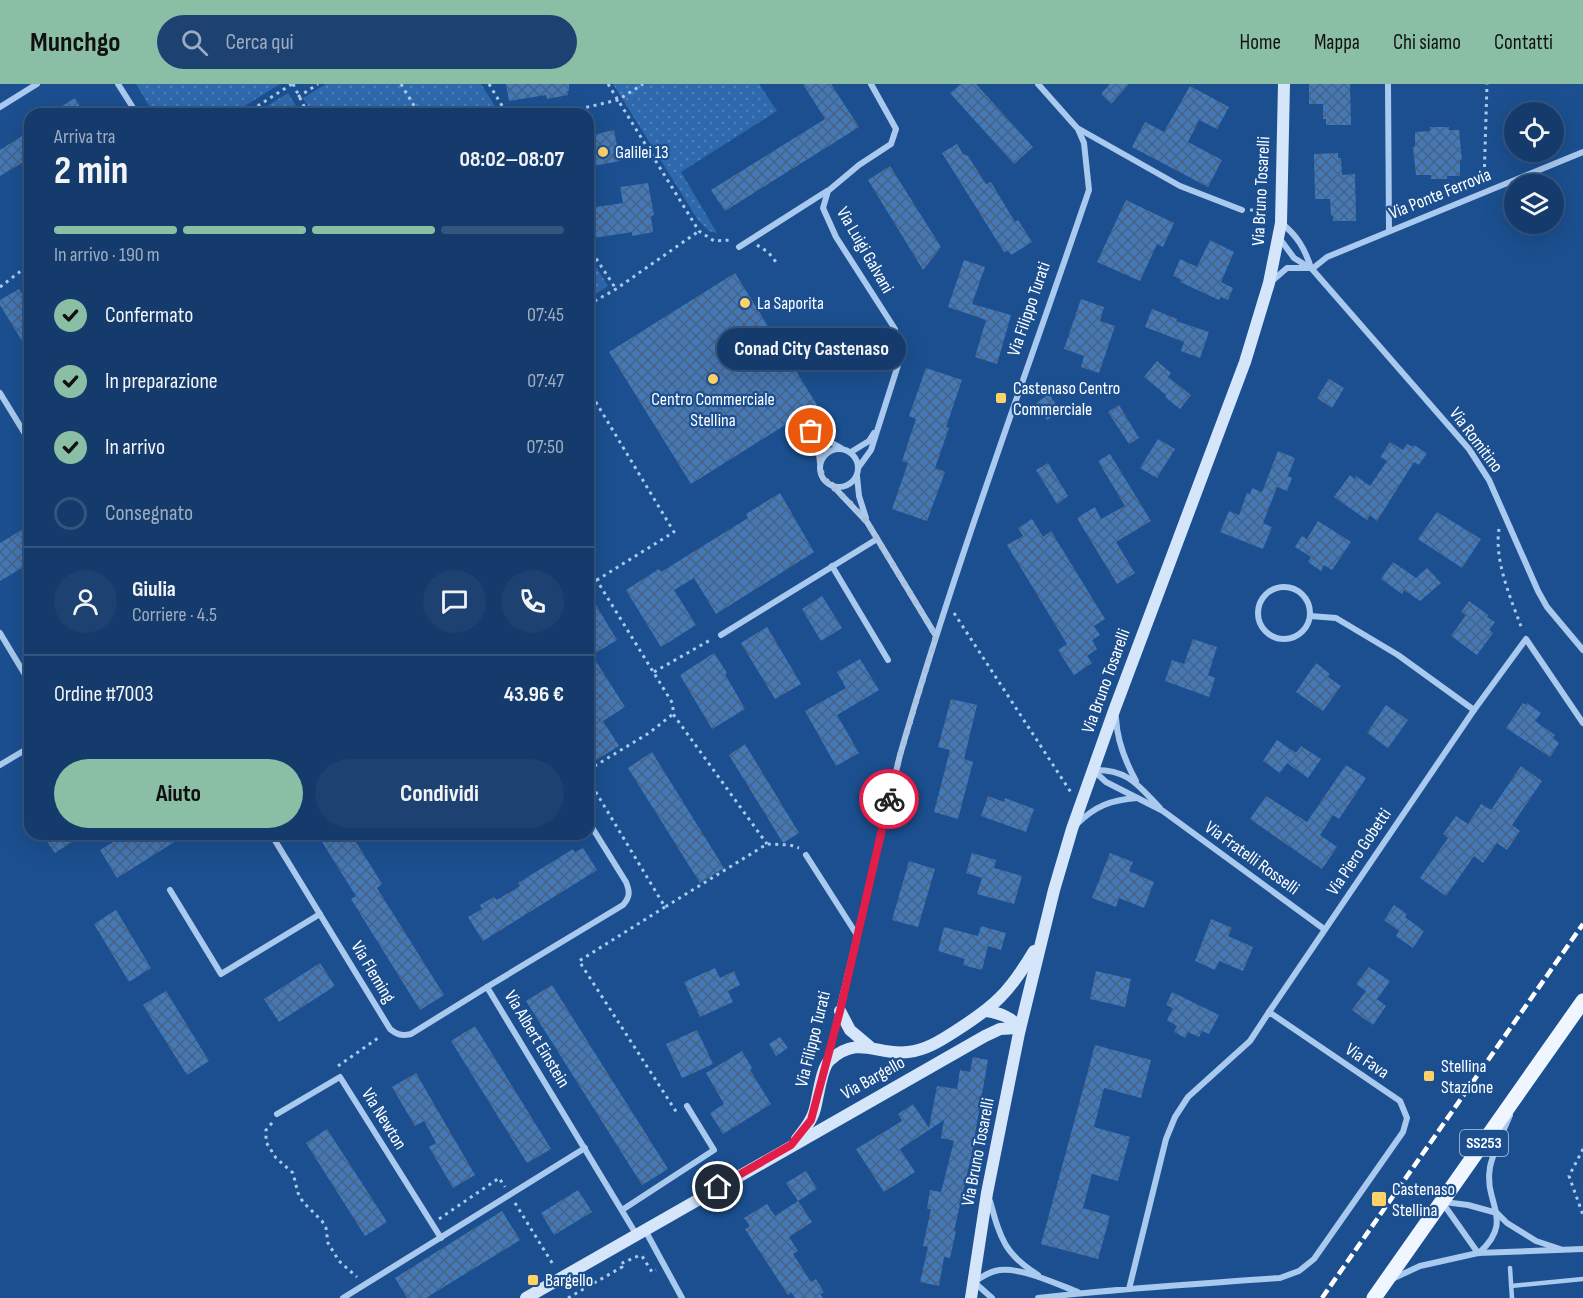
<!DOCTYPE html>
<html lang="it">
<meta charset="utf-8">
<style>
body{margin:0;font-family:"Sofia Sans Condensed",sans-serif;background:#1d4271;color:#f1f3f6;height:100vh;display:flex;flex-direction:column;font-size:22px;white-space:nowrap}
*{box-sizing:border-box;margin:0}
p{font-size:20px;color:#9dadc1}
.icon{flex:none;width:33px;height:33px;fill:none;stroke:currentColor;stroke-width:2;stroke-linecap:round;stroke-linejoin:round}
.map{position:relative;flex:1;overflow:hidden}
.panel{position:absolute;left:24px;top:24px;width:570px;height:732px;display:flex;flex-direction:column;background:#143b6b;border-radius:18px;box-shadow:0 6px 24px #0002,0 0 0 2px #33557e}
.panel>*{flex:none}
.buttons{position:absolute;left:1504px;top:18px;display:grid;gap:12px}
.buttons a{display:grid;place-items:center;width:60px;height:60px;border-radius:50%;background:#143b6b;box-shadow:0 6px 24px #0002,0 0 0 2px #33557e;font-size:30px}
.pin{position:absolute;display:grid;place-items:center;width:51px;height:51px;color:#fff;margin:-26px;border:3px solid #fff;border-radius:50%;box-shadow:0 2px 6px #0007}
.courier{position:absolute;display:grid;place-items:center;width:60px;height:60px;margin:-30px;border:4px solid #e11d48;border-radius:50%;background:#fff;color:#222;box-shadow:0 2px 8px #0007}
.bubble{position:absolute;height:42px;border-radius:21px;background:#143b6b;box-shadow:0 6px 24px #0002,0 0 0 2px #33557e;font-size:20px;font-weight:700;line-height:42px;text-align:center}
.overview em{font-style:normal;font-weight:700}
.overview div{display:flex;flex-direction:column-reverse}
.overview{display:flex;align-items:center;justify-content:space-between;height:102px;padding:0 30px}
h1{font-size:39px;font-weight:700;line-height:45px}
.bar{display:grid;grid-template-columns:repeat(4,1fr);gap:9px 6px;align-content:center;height:72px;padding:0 30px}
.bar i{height:8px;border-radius:4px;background:#33557e}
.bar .on{background:#8abfa5}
.bar p{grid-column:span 4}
.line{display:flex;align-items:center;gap:15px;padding:0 30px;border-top:2px solid #33557e}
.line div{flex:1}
.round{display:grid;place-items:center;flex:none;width:63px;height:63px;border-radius:32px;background:#1d4271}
ol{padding:0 30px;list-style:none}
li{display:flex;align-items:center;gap:18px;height:66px}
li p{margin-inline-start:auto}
li .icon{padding:6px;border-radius:50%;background:#8abfa5;color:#111;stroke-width:4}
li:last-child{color:#9dadc1}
li i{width:33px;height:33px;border:3px solid #33557e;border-radius:50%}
.primary-button{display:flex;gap:12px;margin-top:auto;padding:12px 30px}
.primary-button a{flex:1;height:69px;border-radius:36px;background:#8abfa5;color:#111;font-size:24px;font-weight:700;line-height:69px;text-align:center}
.primary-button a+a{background:#1d4271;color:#f1f3f6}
header{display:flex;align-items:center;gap:36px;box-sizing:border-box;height:84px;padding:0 30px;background:#8abfa5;color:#111}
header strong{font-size:28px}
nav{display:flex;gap:33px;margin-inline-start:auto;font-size:21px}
.search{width:420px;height:54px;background:#1d4271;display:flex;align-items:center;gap:15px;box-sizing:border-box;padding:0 21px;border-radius:33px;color:#9dadc1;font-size:22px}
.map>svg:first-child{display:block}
.park{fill:url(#park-dots)}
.building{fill:url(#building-cross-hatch)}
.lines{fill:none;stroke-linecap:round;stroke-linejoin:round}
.path{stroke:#a9c9ee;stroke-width:3;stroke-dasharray:3 4.5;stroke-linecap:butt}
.lane{stroke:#a9c9ee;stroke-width:4.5}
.street{stroke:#a9c9ee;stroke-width:6}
.secondary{stroke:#d6e6fa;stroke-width:12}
.primary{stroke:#f0f6ff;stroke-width:15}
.rail{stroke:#fff;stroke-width:4.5;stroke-dasharray:10 4.5;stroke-linecap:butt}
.done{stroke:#afc1d8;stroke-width:6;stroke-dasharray:0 10.8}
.route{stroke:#e11d48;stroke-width:8}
.poi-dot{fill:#ffd166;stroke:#1b4f8f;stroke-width:2}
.labels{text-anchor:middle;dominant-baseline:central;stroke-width:4.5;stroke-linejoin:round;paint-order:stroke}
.shield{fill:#1b4f8f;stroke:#bbcadd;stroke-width:1.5}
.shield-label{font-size:16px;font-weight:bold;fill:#fff}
.poi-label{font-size:18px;fill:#fff;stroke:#1b4f8f;text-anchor:start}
.street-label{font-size:18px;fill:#fff;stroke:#1b4f8f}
</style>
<header>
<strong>Munchgo</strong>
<div class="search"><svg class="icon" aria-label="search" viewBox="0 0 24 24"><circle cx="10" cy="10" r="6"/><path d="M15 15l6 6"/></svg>Cerca qui</div>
<nav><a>Home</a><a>Mappa</a><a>Chi siamo</a><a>Contatti</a></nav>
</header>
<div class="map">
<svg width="1583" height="1214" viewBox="0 0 1583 1214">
<defs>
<pattern id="park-dots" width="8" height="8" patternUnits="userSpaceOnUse" patternTransform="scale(1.5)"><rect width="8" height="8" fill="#2e69ad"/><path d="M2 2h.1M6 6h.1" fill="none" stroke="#4d80b9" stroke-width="1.8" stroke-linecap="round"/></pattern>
<pattern id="building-cross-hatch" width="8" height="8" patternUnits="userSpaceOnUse" patternTransform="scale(1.5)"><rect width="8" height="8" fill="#4478b7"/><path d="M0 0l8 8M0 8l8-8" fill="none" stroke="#486282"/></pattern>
</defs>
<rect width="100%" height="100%" fill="#1b4f8f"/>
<g class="park">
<polygon points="136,0 280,0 232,30 154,30"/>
<polygon points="326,0 481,0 500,30 313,30 303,14"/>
<polygon points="613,0 759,0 777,27 681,88 717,149 709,147 698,136"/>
<polygon points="288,9 301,30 254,30"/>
<polygon points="588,170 608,202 588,215"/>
</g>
<g class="building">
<polygon points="506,0 569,0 569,7 567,7 568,11 547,15 546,11 509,17"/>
<polygon points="803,0 831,0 859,43 725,127 711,106 825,35"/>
<polygon points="961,0 976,0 1033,63 1014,80 950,9"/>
<polygon points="1110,0 1129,0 1111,20 1101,10"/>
<polygon points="1309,0 1350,0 1351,41 1326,41 1326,35 1323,35 1323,20 1309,20"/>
<polygon points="1190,2 1229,23 1217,45 1199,36 1188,58 1222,76 1208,103 1132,63 1145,38 1164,48"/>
<polygon points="75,14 84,30 49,30"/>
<polygon points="1430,43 1449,43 1449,46 1459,46 1462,76 1460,76 1460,92 1447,92 1447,95 1431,95 1431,91 1416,91 1413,63 1415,63 1415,48 1430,47"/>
<polygon points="614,46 620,77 588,83 588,52"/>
<polygon points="30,47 30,74 0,92 0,66"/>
<polygon points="957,60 963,70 968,72 986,100 991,98 1015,138 1018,136 1032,158 1011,171 1008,167 1004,168 942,69"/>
<polygon points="1338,69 1338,74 1341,74 1342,91 1355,90 1356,137 1333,137 1333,132 1331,132 1330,115 1315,115 1314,70"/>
<polygon points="890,82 941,163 923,186 868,96"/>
<polygon points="648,99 654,131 651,132 653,148 632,152 632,148 594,154 589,124 623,119 620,103"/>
<polygon points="1126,116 1174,139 1163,163 1157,160 1140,197 1097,178"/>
<polygon points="1210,156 1234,168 1221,198 1233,204 1228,216 1221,213 1219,216 1180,198 1182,196 1173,192 1180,175 1197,183"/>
<polygon points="964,176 985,183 972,220 1011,231 997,280 975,273 986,236 948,223"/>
<polygon points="735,189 817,321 691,400 609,268"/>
<polygon points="19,205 30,223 30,270 0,221 0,216"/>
<polygon points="1081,215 1104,223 1100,237 1115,242 1099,289 1081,283 1084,272 1064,265"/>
<polygon points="1152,225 1177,235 1176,237 1209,248 1200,274 1181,267 1184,258 1145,243"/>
<polygon points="1157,277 1171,289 1168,293 1191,311 1180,325 1165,313 1166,311 1144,293"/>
<polygon points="926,284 962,296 946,343 949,344 935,384 945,388 927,437 892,425 908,379 902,377 916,335 909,332"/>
<polygon points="1329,295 1344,304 1332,324 1317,314"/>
<polygon points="1049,310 1060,327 1047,336 1036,319"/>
<polygon points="1119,321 1139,354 1129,360 1108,328"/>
<polygon points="1158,355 1175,365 1157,394 1140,384"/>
<polygon points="1390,358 1403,366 1407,360 1413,363 1414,361 1427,369 1419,381 1414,378 1377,437 1370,431 1367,436 1334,413 1350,391 1355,395 1356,392 1370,402 1387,377 1380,373"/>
<polygon points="1278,367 1295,374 1288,392 1292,394 1287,407 1277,403 1263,439 1272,443 1263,465 1220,448 1229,427 1239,431 1247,409 1250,410 1252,404 1262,408"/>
<polygon points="1110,370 1151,437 1116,458 1135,489 1117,500 1077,434 1095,423 1101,435 1125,422 1098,377"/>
<polygon points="1048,379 1068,412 1057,420 1036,386"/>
<polygon points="780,409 814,468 716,530 694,494 674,506 696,541 661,563 626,506 659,485 661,488 748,434 746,430"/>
<polygon points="1437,428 1481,455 1462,484 1418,455"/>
<polygon points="1032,435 1043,453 1051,447 1105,535 1094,542 1100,551 1092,556 1097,565 1087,572 1092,579 1074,591 1058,566 1067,560 1007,461 1023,452 1018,444"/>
<polygon points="1318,437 1351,458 1332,486 1324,481 1321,487 1308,478 1311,473 1295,463 1302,452 1307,455"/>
<polygon points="30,441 30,479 0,497 0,459"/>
<polygon points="1393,478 1416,494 1427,484 1441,499 1420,517 1404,506 1402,510 1381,495"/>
<polygon points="588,508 617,556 592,571 625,623 603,637 619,662 588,681"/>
<polygon points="822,512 842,544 821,557 802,525"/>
<polygon points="1469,517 1488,531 1487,533 1495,538 1489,546 1493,549 1477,571 1451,552 1466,531 1461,528"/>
<polygon points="767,543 801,600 775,615 741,559"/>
<polygon points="1193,555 1217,563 1208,591 1215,594 1209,613 1165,597 1172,576 1184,580"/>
<polygon points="714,569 727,589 725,590 745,625 712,645 680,591"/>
<polygon points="860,575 879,606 837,631 859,669 836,682 805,627 846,604 837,588"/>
<polygon points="1316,579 1330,590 1328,593 1341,602 1323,627 1296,608"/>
<polygon points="951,615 977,621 964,675 973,678 958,735 934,728 950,666 938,663"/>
<polygon points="1523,619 1526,621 1527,619 1541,629 1535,637 1555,651 1553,654 1559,659 1550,673 1506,644"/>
<polygon points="1386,621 1408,636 1388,664 1367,649"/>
<polygon points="1277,656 1296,669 1301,662 1321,675 1308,694 1287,679 1280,689 1263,677"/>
<polygon points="745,660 799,749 783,759 729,671"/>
<polygon points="652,668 724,784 700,799 628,684"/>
<polygon points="1346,681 1366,694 1339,735 1333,731 1320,751 1337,763 1322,785 1250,735 1266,712 1307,738"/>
<polygon points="1521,682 1542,697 1512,741 1520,747 1507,766 1497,759 1483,779 1474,772 1446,812 1420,794 1448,754 1443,750 1456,732 1468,740 1481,720 1491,726"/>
<polygon points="988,712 1004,718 1005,714 1034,725 1026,748 981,732"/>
<polygon points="42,750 84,750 55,769"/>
<polygon points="126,750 187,750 117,794 100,766"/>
<polygon points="317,750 351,750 382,800 377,804 444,911 420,926 351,815 356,812"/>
<polygon points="583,764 597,786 483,857 468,833 482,825 480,821 494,813 497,816 520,802 518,799 573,765 575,768"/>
<polygon points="972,769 996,776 994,784 1022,792 1014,820 977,810 982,794 966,789"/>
<polygon points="1110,769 1133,778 1129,787 1154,798 1144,824 1119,814 1116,823 1092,814"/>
<polygon points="909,777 935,785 918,843 892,836"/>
<polygon points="1394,821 1407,830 1405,833 1424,847 1413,864 1396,852 1399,847 1384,836"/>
<polygon points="116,826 151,884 129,898 94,840"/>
<polygon points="1211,835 1232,844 1228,852 1253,863 1243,887 1219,877 1215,886 1195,877"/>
<polygon points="981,842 1006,849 1001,866 988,862 982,886 963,881 965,875 938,867 944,843 978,852"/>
<polygon points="320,879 335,902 279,938 264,915"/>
<polygon points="1369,883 1390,897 1377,915 1386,922 1373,941 1352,926 1366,907 1356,900"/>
<polygon points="715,884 720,894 734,887 740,901 728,907 733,918 700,933 684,898"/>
<polygon points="1096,887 1131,895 1125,923 1090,915"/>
<polygon points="552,901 668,1085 642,1101 526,917"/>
<polygon points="166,907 209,977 187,991 143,921"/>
<polygon points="1172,908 1219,931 1209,950 1202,947 1199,953 1188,948 1185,954 1174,948 1177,942 1167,936 1173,924 1166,921"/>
<polygon points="475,942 551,1065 527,1079 451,957"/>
<polygon points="697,946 713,980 682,994 666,960"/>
<polygon points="780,953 788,964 776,972 769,960"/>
<polygon points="1095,961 1151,976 1141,1014 1104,1004 1094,1043 1130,1053 1118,1097 1092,1090 1083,1124 1110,1132 1098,1175 1041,1160"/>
<polygon points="742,967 752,984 750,986 771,1020 723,1050 710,1029 724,1020 706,989"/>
<polygon points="973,973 988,976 971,1073 954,1147 956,1147 950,1174 944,1173 939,1202 920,1198 928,1163 923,1162 931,1125 927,1125 930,1106 941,1108 954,1057 941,1054 944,1036 900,1065 915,1088 884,1108 856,1065 902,1037 898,1030 913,1020 929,1044 937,1002 957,1005 960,986 970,988"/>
<polygon points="416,989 475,1091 453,1104 429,1063 436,1059 424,1037 415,1042 392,1003"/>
<polygon points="327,1045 387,1138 365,1152 306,1059"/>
<polygon points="806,1087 817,1105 798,1117 786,1099"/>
<polygon points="578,1106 592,1128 554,1151 541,1129"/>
<polygon points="798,1117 812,1138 789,1153 798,1167 793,1170 811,1198 816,1195 824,1208 820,1210 823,1214 795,1214 791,1208 788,1211 745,1145 750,1142 744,1134 767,1120 775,1132"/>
<polygon points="502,1127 520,1156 426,1214 407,1214 395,1194"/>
</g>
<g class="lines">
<g class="path">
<polyline points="293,0 308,30"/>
<polyline points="401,0 419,30"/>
<polyline points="489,0 507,30"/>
<polyline points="608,0 699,147 714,157 731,156"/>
<polyline points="298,13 318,0"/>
<polyline points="245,30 292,0"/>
<polyline points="557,30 618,16 643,0"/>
<polyline points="1484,98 1487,0"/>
<polyline points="1250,126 1267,126"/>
<polyline points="757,161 768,168 776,178"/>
<polyline points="588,162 616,205"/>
<polyline points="0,203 30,180"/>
<polyline points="588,221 616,205 699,147"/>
<polyline points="588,305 674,448 597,496"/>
<path d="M1499,445C1494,477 1511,515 1522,545"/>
<polyline points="588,482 673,620 673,630 767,760"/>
<polyline points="954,529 1072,710"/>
<polyline points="654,588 712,555"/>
<polyline points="588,686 649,649 673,630"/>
<polyline points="588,695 665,823 767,760 790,761 799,764"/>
<polyline points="665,823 579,877 677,1029"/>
<polyline points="338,982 381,952"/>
<polyline points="272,1039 266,1046 266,1058 276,1074 293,1089 298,1109 303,1118 322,1137 326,1144 328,1159 339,1177 357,1193"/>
<polyline points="1583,1065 1569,1092 1583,1131"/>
<polyline points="515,1119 554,1182"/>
<polyline points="439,1135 499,1094 505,1103"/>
<polyline points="568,1214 622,1183 620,1180 638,1172 642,1172 652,1188 656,1186"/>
</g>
<g class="lane">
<polyline points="1510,1184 1512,1214"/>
<polyline points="1511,1202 1583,1195"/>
</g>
<g class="street">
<polyline points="118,0 137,30"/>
<polyline points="1388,0 1389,147"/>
<polyline points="0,23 37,0"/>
<polyline points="1079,45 1180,102 1242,126"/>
<path d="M1281,139C1297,151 1305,165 1311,184"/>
<polyline points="1280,155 1294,174 1312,185 1469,365 1489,396 1538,507 1547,523 1583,566"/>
<polyline points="739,163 827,107"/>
<polyline points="1312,185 1327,173 1583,68"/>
<polyline points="1272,197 1287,184 1308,184"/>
<polyline points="0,309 30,358"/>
<polyline points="811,347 841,364"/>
<polyline points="811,348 818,363 820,378"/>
<circle cx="839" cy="384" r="19"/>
<polyline points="851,368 869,357 874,349"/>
<polyline points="858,384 871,366 899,278 895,245 836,153 823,124 828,107 859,81 891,60 896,45 871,0"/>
<polyline points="857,392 859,412 866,434"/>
<polyline points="832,401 867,438 936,552"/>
<polyline points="832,482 888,576"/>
<circle cx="1284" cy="529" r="26"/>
<polyline points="1310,532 1336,534 1398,571 1474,626"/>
<polyline points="0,549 30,599"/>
<polyline points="721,551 877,455"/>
<path d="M1116,634C1117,657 1125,677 1136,697"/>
<polyline points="0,681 30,663"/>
<polyline points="1093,686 1106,698 1163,727 1324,845"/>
<path d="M1093,686C1128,685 1138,701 1160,724"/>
<path d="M588,737L626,798C630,808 630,813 623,821L487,903L636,1150"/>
<path d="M1077,740C1095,722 1111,716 1137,714"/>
<path d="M271,750L390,945C397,951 402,952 411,950L487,903"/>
<polyline points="806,771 857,851"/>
<polyline points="170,806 221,890 320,830"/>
<polyline points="1269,928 1474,626 1526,555 1583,639"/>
<path d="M827,977L900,671C955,481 1025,294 1089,106L1084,59L1078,45L1038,0"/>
<polyline points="277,1030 340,993 441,1154"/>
<path d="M990,1117C1000,1153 1004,1170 1038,1191"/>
<polyline points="1442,1118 1478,1169"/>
<polyline points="1444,1118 1468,1121 1497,1129 1507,1139 1536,1157 1560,1165"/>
<polyline points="622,1126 714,1066 687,1022"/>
<polyline points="645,1146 682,1214"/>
<path d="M1479,1169C1516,1136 1483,1119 1490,1083C1494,1065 1503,1048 1510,1031"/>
<polyline points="1392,1195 1420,1182 1478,1169 1583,1165"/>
<polyline points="343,1214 585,1064"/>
<path d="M992,1214L974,1198C980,1194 987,1189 995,1187C1018,1181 1056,1200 1078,1208"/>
<path d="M1038,1214C1119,1204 1199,1200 1280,1194L1299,1187L1314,1175L1403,1048L1407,1034L1400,1017L1269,928L1250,957L1188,1013L1175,1033L1166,1055L1129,1205"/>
</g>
<g class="secondary">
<polyline points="840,927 850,946 869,962"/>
<path d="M986,927C1000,929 1011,933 1020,944"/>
<path d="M797,1055C804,1046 811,1038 814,1028C818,1016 821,983 830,976C859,950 877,972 908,968C926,966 940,957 954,948C995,922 1009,909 1034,867"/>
<polyline points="526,1214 985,952 1000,945 1020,944"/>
<polyline points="971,1214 987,1109 1019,949 1054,806 1072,745 1115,624 1245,278 1269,199 1281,139 1284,0"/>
</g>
<polyline class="primary" points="1374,1214 1583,917"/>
<polyline class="rail" points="1322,1214 1583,840"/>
</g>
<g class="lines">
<polyline class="done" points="811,347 818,363 822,393 849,418 867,438 936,552 900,671 889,715"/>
<polyline class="route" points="718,1103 791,1061 811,1036 840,927 889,715"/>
</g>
<g class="poi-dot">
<circle cx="603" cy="68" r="6"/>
<circle cx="745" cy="219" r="6"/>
<circle cx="713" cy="295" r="6"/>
<rect x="995" y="308" width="12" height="12" rx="3"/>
<rect x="1423" y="986" width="12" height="12" rx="3"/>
<rect x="1371" y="1107" width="16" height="16" rx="3"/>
<rect x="527" y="1190" width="12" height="12" rx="3"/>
</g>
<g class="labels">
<rect class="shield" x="1460" y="1046" width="48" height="26" rx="4.5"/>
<g class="shield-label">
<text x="1484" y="1059">SS253</text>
</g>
<g class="poi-label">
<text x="615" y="68">Galilei 13</text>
<text x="757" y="219">La Saporita</text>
<text x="1013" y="304">Castenaso Centro<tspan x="1013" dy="21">Commerciale</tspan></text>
<text x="713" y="315" text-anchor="middle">Centro Commerciale<tspan x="713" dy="21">Stellina</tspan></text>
<text x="1441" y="982">Stellina<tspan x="1441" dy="21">Stazione</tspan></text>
<text x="1392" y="1105">Castenaso<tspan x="1392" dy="21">Stellina</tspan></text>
<text x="545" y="1196">Bargello</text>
</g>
<g class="street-label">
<text transform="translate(1261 107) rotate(-87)">Via Bruno Tosarelli</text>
<text transform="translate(1440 110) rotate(-22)">Via Ponte Ferrovia</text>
<text transform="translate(865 166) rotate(60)">Via Luigi Galvani</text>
<text transform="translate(1029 225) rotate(-71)">Via Filippo Turati</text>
<text transform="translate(1476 356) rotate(53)">Via Romitino</text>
<text transform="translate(1106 597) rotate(-70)">Via Bruno Tosarelli</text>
<text transform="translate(1359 768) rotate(-56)">Via Piero Gobetti</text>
<text transform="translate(1252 774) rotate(36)">Via Fratelli Rosselli</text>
<text transform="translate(373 888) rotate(59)">Via Fleming</text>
<text transform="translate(537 955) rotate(59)">Via Albert Einstein</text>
<text transform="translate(813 955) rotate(-76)">Via Filippo Turati</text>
<text transform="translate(1367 977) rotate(34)">Via Fava</text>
<text transform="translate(873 994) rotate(-29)">Via Bargello</text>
<text transform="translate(384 1035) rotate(58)">Via Newton</text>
<text transform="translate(978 1068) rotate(-79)">Via Bruno Tosarelli</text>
</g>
</g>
</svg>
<div class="buttons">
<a><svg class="icon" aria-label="locate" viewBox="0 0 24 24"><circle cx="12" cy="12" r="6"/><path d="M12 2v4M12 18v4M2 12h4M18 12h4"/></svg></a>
<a><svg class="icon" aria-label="layers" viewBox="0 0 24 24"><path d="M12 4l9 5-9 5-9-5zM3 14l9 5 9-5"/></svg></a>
</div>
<div class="pin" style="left:811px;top:347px;background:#ea580c"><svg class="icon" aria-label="bag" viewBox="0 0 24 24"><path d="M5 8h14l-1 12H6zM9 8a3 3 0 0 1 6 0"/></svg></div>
<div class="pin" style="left:718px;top:1103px;background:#1f2937"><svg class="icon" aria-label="home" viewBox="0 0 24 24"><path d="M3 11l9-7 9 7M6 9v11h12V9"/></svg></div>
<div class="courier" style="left:889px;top:715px"><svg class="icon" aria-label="bike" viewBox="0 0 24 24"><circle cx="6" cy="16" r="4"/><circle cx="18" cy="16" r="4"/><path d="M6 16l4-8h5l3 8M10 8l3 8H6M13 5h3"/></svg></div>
<div class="bubble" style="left:717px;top:244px;width:189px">Conad City Castenaso</div>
<section class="panel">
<div class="overview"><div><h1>2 min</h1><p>Arriva tra</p></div><em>08:02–08:07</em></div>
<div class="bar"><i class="on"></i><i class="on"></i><i class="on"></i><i></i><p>In arrivo · 190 m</p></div>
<ol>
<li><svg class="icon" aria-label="check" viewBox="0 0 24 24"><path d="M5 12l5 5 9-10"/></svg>Confermato<p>07:45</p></li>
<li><svg class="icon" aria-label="check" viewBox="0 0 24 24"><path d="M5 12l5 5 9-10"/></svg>In preparazione<p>07:47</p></li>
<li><svg class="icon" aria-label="check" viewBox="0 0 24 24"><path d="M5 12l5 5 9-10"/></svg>In arrivo<p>07:50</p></li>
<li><i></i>Consegnato</li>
</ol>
<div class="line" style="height:108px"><a class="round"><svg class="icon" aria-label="person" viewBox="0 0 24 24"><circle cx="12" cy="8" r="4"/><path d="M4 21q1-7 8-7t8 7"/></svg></a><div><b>Giulia</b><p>Corriere · 4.5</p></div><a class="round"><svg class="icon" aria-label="chat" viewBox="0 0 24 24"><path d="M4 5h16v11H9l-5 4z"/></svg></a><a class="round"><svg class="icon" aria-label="phone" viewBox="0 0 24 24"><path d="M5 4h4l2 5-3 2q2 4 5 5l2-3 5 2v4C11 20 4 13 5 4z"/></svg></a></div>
<div class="line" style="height:78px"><div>Ordine #7003</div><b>43.96 €</b></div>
<div class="primary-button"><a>Aiuto</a><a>Condividi</a></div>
</section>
</div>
